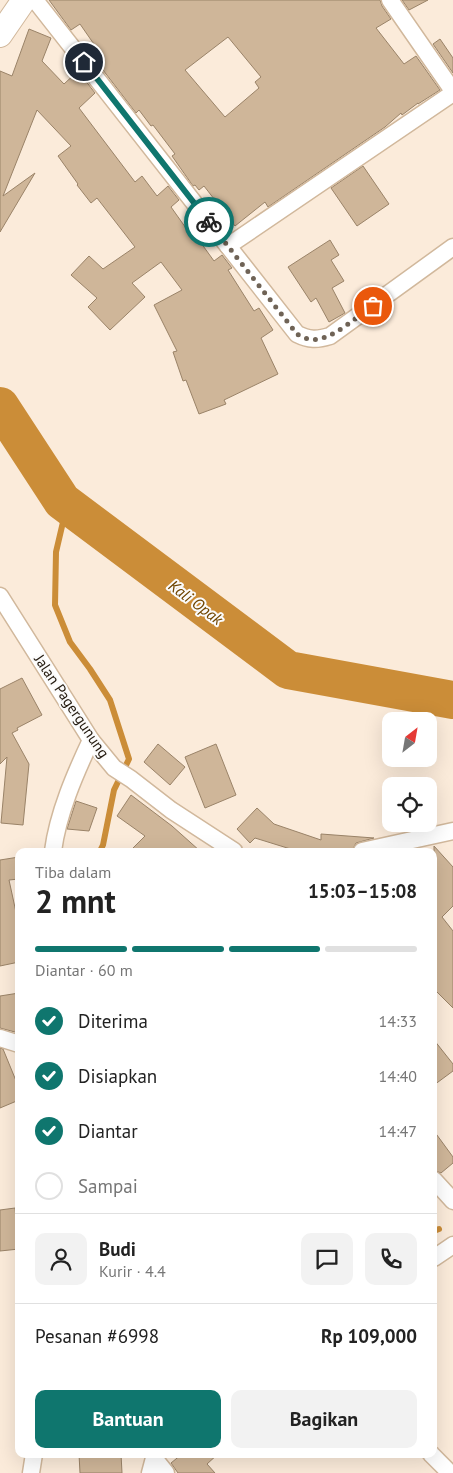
<!DOCTYPE html>
<html lang="id">
<meta charset="utf-8">
<style>
body{margin:0;font-family:"PT Sans",sans-serif;background:#f2f2f2;color:#222;height:100vh;display:flex;flex-direction:column;font-size:19px;white-space:nowrap}
*{box-sizing:border-box;margin:0}
p{font-size:16px;color:#767676}
.icon{flex:none;width:28px;height:28px;fill:none;stroke:currentColor;stroke-width:2;stroke-linecap:round;stroke-linejoin:round}
.map{position:relative;flex:1;overflow:hidden}
.drawer{position:absolute;left:15px;top:848px;width:422px;height:610px;display:flex;flex-direction:column;background:#fff;border-radius:10px;box-shadow:0 5px 20px #0002}
.drawer>*{flex:none}
.needle{width:32px;rotate:31deg}
.fabs{position:absolute;left:382px;top:712px;display:grid;gap:10px}
.fabs a{display:grid;place-items:center;width:55px;height:55px;border-radius:10px;background:#fff;box-shadow:0 5px 20px #0002;font-size:25px}
.pin{position:absolute;display:grid;place-items:center;width:42px;height:42px;color:#fff;margin:-21px;border:2px solid #fff;border-radius:50%;box-shadow:0 1px 5px #0007}
.courier{position:absolute;display:grid;place-items:center;width:50px;height:50px;margin:-25px;border:4px solid #0f766e;border-radius:50%;background:#fff;color:#222;box-shadow:0 1px 6px #0007}
.overview em{font-style:normal;font-weight:600}
.overview div{display:flex;flex-direction:column-reverse}
.overview{display:flex;align-items:center;justify-content:space-between;height:85px;padding:0 20px}
h1{font-size:32px;font-weight:600;line-height:38px}
.bar{display:grid;grid-template-columns:repeat(4,1fr);gap:8px 5px;align-content:center;height:60px;padding:0 20px}
.bar i{height:6px;border-radius:4px;background:#e0e0e0}
.bar .selected{background:#0f766e}
.bar p{grid-column:span 4}
.line{display:flex;align-items:center;gap:12px;padding:0 20px;border-top:1px solid #e0e0e0}
.line div{flex:1}
.round{display:grid;place-items:center;flex:none;width:52px;height:52px;border-radius:10px;background:#f2f2f2}
ol{padding:0 20px;list-style:none}
li{display:flex;align-items:center;gap:15px;height:55px}
li p{margin-inline-start:auto}
li .icon{padding:5px;border-radius:50%;background:#0f766e;color:#fff;stroke-width:4}
li:last-child{color:#767676}
li i{width:28px;height:28px;border:2px solid #e0e0e0;border-radius:50%}
.button{display:flex;gap:10px;margin-top:auto;padding:10px 20px}
.button a{flex:1;height:58px;border-radius:10px;background:#0f766e;color:#fff;font-size:20px;font-weight:600;line-height:58px;text-align:center}
.button a+a{background:#f2f2f2;color:#222}
.map>svg:first-child{display:block}
.lines{fill:none;stroke-linecap:round;stroke-linejoin:round}
.stream{stroke:#cb8d38;stroke-width:6}
.river{stroke:#cb8d38;stroke-width:38}
.building{fill:#cfb699;stroke:#9a8368;fill-rule:evenodd}
.minor-casing{stroke:#d1b89c;stroke-width:19}
.secondary-casing{stroke:#d1b89c;stroke-width:26}
.minor{stroke:#fff;stroke-width:16}
.secondary{stroke:#fff;stroke-width:24}
.done{stroke:#6f6356;stroke-width:5;stroke-dasharray:0 9}
.route{stroke:#0f766e;stroke-width:6}
.labels{text-anchor:middle;dominant-baseline:central;stroke-width:4;stroke-linejoin:round;paint-order:stroke}
.street-label{font-size:15px;fill:#231a0f;stroke:#fbfbfb}
.water-label{font-size:16px;font-style:italic;fill:#6f4500;stroke:#fbfbfb}
</style>
<div class="map">
<svg width="453" height="1473" viewBox="0 0 453 1473">
<rect width="100%" height="100%" fill="#fbebda"/>
<g class="lines">
<g class="stream">
<polyline points="67,505 56,552 55,605 70,642 90,669 110,700 129,759 114,790 103,845 100,851"/>
<polyline points="434,1231 439,1229"/>
</g>
<polyline class="river" points="0,406 62,501 288,670 453,700"/>
</g>
<g class="building">
<path d="M49,0H380L382,6L391,19L376,28L404,64L416,56L440,90L418,104V103L402,115L401,113L385,127L268,207L265,202L235,226L204,186L199,190L195,185L193,186L172,156L175,154L153,125L151,126L139,110L136,113L93,57L94,56L92,54L98,50L80,24L71,30ZM228,37L261,77L255,82L259,88L225,117L185,70Z"/>
<polygon points="402,0 428,0 409,10"/>
<polygon points="29,29 51,38 42,61 64,84 78,71 95,93 79,108 135,182 142,176 157,196 168,186 179,200 171,207 193,238 196,236 214,261 222,255 232,268 228,270 254,311 259,308 273,330 261,338 278,374 224,400 226,404 199,414 186,380 183,381 173,352 177,351 154,305 182,290 161,262 132,283 145,297 110,330 88,307 97,298 71,275 89,256 103,269 135,247 97,198 91,203 77,185 78,184 58,156 71,146 37,110 3,196 35,173 0,232 0,71 12,76"/>
<polygon points="440,39 453,58 453,73 433,44"/>
<polygon points="363,166 389,204 357,226 331,188"/>
<polygon points="330,240 339,255 331,260 344,281 332,288 345,313 329,322 316,298 311,302 288,267"/>
<polygon points="22,678 42,715 17,728 18,730 12,733 29,764 23,825 1,823 7,757 0,764 0,689"/>
<polygon points="158,744 185,767 170,785 144,762"/>
<polygon points="216,744 236,795 205,808 185,757"/>
<polygon points="131,795 172,826 200,851 130,851 145,836 117,816"/>
<polygon points="76,801 97,808 89,831 67,829"/>
<polygon points="257,808 274,824 321,840 321,834 374,838 356,843 352,851 297,851 255,838 250,843 237,829"/>
<polygon points="434,846 453,867 453,906 442,917 453,931 453,1008 434,989"/>
<polygon points="19,857 19,879 9,880 19,926 19,962 0,966 0,860"/>
<polygon points="19,993 19,1031 15,1032 0,1028 0,996"/>
<polygon points="434,1040 453,1064 453,1071 434,1085"/>
<polygon points="0,1048 3,1049 19,1088 19,1100 0,1108"/>
<polygon points="434,1131 453,1157 453,1163 441,1173 434,1170"/>
<polygon points="15,1208 19,1249 0,1251 0,1210"/>
<polygon points="79,1454 121,1454 122,1473 80,1473"/>
<polygon points="182,1454 218,1454 207,1464 215,1473 178,1473 171,1463"/>
</g>
<g class="lines">
<g class="minor-casing">
<g id="minor">
<path d="M35,0L297,334C309,340 317,340 330,336L453,247"/>
<polyline points="390,0 453,91"/>
<polyline points="228,246 453,93"/>
<polyline points="0,596 91,740 114,768 131,779 171,810 234,851"/>
<path d="M53,851C58,813 75,774 91,740"/>
<polyline points="362,851 453,831"/>
<polyline points="0,1038 19,1044"/>
<polyline points="434,1180 453,1201"/>
<polyline points="434,1258 453,1245"/>
<polyline points="431,1454 450,1473"/>
<polyline points="31,1473 34,1454"/>
<polyline points="150,1473 154,1458 166,1473"/>
</g>
</g>
<g class="secondary-casing">
<polyline id="secondary" points="0,35 24,0"/>
</g>
<use href="#minor" class="minor"/>
<use href="#secondary" class="secondary"/>
</g>
<g class="lines">
<path class="done" d="M209,222L297,334C300,336 304,338 308,339C328,344 356,317 373,306"/>
<polyline class="route" points="84,62 209,222"/>
</g>
<g class="labels">
<g class="street-label">
<text transform="translate(72 706) rotate(56)">Jalan Pagergunung</text>
</g>
<g class="water-label">
<text transform="translate(196 602) rotate(37)">Kali Opak</text>
</g>
</g>
</svg>
<div class="fabs">
<a><svg class="needle" viewBox="-14 -14 28 28"><path d="M0-13l5 13h-10z" fill="#e53935"/><path d="M0 13l5-13h-10z" fill="#767676"/></svg></a>
<a><svg class="icon" aria-label="locate" viewBox="0 0 24 24"><circle cx="12" cy="12" r="6"/><path d="M12 2v4M12 18v4M2 12h4M18 12h4"/></svg></a>
</div>
<div class="pin" style="left:373px;top:306px;background:#ea580c"><svg class="icon" aria-label="bag" viewBox="0 0 24 24"><path d="M5 8h14l-1 12H6zM9 8a3 3 0 0 1 6 0"/></svg></div>
<div class="pin" style="left:84px;top:62px;background:#1f2937"><svg class="icon" aria-label="home" viewBox="0 0 24 24"><path d="M3 11l9-7 9 7M6 9v11h12V9"/></svg></div>
<div class="courier" style="left:209px;top:222px"><svg class="icon" aria-label="bike" viewBox="0 0 24 24"><circle cx="6" cy="16" r="4"/><circle cx="18" cy="16" r="4"/><path d="M6 16l4-8h5l3 8M10 8l3 8H6M13 5h3"/></svg></div>
<section class="drawer">
<div class="overview"><div><h1>2 mnt</h1><p>Tiba dalam</p></div><em>15:03–15:08</em></div>
<div class="bar"><i class="selected"></i><i class="selected"></i><i class="selected"></i><i></i><p>Diantar · 60 m</p></div>
<ol>
<li><svg class="icon" aria-label="check" viewBox="0 0 24 24"><path d="M5 12l5 5 9-10"/></svg>Diterima<p>14:33</p></li>
<li><svg class="icon" aria-label="check" viewBox="0 0 24 24"><path d="M5 12l5 5 9-10"/></svg>Disiapkan<p>14:40</p></li>
<li><svg class="icon" aria-label="check" viewBox="0 0 24 24"><path d="M5 12l5 5 9-10"/></svg>Diantar<p>14:47</p></li>
<li><i></i>Sampai</li>
</ol>
<div class="line" style="height:90px"><a class="round"><svg class="icon" aria-label="person" viewBox="0 0 24 24"><circle cx="12" cy="8" r="4"/><path d="M4 21q1-7 8-7t8 7"/></svg></a><div><b>Budi</b><p>Kurir · 4.4</p></div><a class="round"><svg class="icon" aria-label="chat" viewBox="0 0 24 24"><path d="M4 5h16v11H9l-5 4z"/></svg></a><a class="round"><svg class="icon" aria-label="phone" viewBox="0 0 24 24"><path d="M5 4h4l2 5-3 2q2 4 5 5l2-3 5 2v4C11 20 4 13 5 4z"/></svg></a></div>
<div class="line" style="height:65px"><div>Pesanan #6998</div><b>Rp 109,000</b></div>
<div class="button"><a>Bantuan</a><a>Bagikan</a></div>
</section>
</div>
